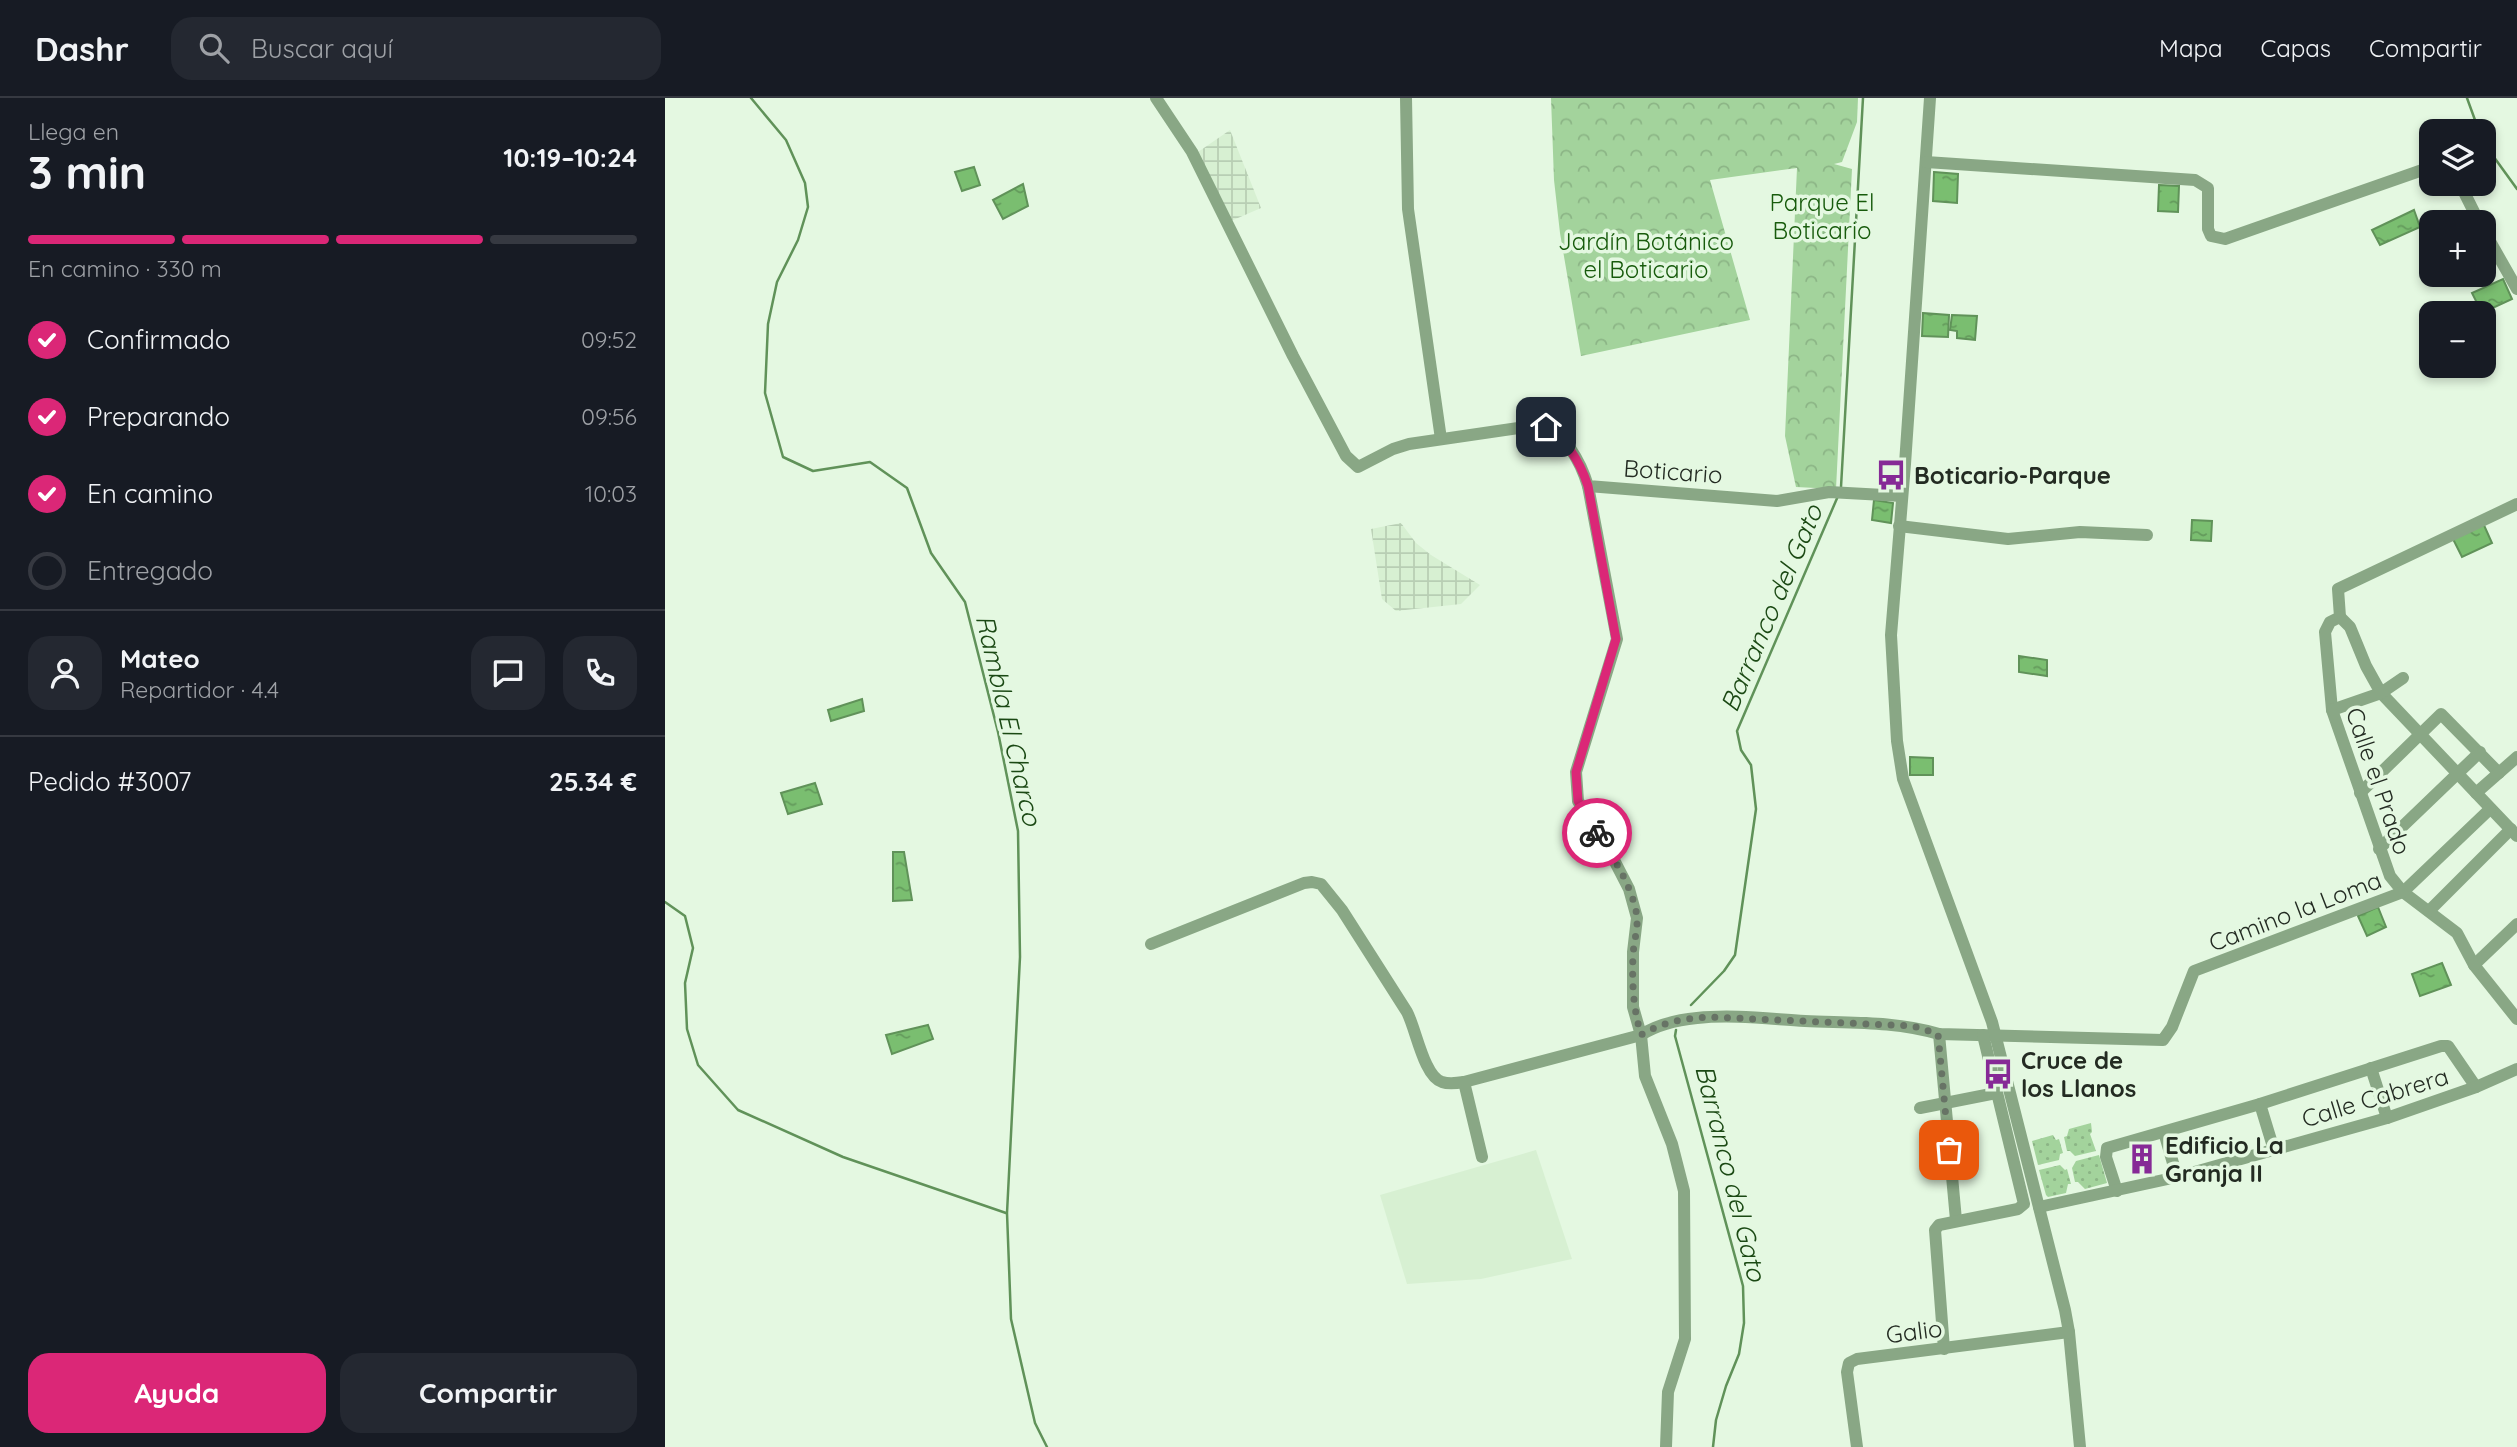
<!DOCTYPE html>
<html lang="es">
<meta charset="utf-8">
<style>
body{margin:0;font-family:Quicksand,sans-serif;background:#242831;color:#f1f3f6;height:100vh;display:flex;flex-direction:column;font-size:26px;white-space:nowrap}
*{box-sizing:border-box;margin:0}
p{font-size:23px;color:#9ea1a6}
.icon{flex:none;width:38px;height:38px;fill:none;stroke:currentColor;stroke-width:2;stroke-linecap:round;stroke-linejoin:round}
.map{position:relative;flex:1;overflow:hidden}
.drawer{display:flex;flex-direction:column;background:#171b24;width:665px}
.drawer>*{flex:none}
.fabs{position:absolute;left:1754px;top:21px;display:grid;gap:14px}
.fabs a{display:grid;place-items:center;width:77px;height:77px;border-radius:14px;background:#171b24;box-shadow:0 4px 10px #0003;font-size:35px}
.pin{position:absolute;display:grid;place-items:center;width:60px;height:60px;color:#fff;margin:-30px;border-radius:14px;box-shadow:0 4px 10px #0006}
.courier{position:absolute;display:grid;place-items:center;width:70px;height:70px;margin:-35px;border:5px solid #db2777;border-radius:50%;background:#fff;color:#222;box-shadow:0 2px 9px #0007}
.summary em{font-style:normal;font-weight:800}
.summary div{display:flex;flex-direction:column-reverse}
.summary{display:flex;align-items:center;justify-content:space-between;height:119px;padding:0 28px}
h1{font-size:46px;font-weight:800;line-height:52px}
.bar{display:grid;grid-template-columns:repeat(4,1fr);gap:10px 7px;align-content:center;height:84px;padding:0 28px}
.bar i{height:9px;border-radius:5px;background:#363941}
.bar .active{background:#db2777}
.bar p{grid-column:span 4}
.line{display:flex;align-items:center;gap:18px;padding:0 28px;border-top:2px solid #363941}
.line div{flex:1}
.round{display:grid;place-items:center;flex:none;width:74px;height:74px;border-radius:21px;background:#242831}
ol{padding:0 28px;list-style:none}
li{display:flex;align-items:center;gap:21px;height:77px}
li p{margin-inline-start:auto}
li .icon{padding:7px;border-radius:50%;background:#db2777;color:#fff;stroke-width:4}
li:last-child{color:#9ea1a6}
li i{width:38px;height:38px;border:4px solid #363941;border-radius:50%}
.primary-button{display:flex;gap:14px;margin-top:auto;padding:14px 28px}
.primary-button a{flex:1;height:80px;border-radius:21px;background:#db2777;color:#fff;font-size:28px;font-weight:800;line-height:80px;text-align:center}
.primary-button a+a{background:#242831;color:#f1f3f6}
header{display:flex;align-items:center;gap:42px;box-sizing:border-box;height:98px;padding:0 35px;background:#171b24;border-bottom:2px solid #363941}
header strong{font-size:33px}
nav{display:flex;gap:38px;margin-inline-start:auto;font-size:24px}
.search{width:490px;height:63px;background:#242831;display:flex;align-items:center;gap:18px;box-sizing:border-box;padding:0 24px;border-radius:21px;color:#9ea1a6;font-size:26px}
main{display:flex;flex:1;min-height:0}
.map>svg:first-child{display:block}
.built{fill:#d7f0d2}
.industrial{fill:url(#industrial-grid)}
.grass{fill:url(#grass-dots)}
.park{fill:url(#park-crowns)}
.water{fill:url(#water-ripples);stroke:#609259;stroke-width:2}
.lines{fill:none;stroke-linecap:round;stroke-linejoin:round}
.stream{stroke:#609259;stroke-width:2.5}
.minor{stroke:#89a785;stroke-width:12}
.done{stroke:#677365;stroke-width:7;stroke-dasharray:0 12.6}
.route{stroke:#db2777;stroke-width:9}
.labels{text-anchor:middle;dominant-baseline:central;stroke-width:7;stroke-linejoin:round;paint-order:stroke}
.park-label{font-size:24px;fill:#175b0c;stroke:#e4f8e1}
.street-label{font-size:24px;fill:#232b22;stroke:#e4f8e1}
.poi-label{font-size:24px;font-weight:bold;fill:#232b22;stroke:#e4f8e1;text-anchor:start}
.water-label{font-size:26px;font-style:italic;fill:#1b4914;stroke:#e4f8e1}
</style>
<header>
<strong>Dashr</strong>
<div class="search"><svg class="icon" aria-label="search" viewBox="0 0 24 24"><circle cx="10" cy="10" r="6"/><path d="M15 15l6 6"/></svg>Buscar aquí</div>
<nav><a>Mapa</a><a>Capas</a><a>Compartir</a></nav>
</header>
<main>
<section class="drawer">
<div class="summary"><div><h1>3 min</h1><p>Llega en</p></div><em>10:19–10:24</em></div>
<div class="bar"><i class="active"></i><i class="active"></i><i class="active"></i><i></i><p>En camino · 330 m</p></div>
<ol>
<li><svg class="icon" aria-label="check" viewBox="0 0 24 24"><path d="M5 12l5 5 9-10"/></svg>Confirmado<p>09:52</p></li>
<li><svg class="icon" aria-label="check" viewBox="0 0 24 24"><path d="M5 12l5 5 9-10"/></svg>Preparando<p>09:56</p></li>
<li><svg class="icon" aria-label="check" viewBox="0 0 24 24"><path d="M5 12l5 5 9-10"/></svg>En camino<p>10:03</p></li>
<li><i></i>Entregado</li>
</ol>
<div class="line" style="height:126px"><a class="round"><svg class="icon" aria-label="person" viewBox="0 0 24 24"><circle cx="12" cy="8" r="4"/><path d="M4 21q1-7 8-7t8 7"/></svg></a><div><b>Mateo</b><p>Repartidor · 4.4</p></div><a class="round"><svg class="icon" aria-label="chat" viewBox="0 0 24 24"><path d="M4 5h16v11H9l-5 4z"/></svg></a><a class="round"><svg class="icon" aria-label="phone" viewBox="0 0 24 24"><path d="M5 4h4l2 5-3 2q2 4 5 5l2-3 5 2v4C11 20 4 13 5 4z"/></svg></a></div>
<div class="line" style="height:91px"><div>Pedido #3007</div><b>25.34 €</b></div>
<div class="primary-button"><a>Ayuda</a><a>Compartir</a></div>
</section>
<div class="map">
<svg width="1852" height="1349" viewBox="0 0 1852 1349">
<defs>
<pattern id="industrial-grid" width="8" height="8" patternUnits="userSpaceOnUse" patternTransform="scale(1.75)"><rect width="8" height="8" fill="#d7f0d2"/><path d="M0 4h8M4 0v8" fill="none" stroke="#b8ceb4"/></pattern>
<pattern id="grass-dots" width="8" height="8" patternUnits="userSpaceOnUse" patternTransform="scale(1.75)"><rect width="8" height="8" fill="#a3d39c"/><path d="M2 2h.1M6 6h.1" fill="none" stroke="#8cb586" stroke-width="1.8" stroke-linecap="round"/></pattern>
<pattern id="park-crowns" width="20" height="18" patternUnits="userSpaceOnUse" patternTransform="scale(1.75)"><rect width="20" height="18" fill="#a3d39c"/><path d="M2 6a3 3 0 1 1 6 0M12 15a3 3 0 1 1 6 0" fill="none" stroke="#8cb586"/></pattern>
<pattern id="water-ripples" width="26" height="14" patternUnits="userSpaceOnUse" patternTransform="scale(1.75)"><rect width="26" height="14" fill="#7abe70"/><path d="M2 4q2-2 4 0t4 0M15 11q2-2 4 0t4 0" fill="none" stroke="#649b5c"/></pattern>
</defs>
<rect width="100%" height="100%" fill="#e4f8e1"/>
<polygon class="built" points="871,1052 907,1161 816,1181 742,1186 715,1097"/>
<g class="industrial">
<polygon points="565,32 596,110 566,123 533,54"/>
<polygon points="736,425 751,445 766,457 815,487 796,506 731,513 717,501 706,431"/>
</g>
<g class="grass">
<polygon points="1426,1025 1427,1034 1425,1036 1431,1053 1410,1058 1405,1053 1402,1053 1399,1039 1402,1038 1404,1031"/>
<polygon points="1388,1037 1391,1042 1394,1041 1398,1055 1395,1056 1394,1062 1373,1067 1367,1043"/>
<polygon points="1434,1057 1442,1085 1420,1091 1413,1084 1410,1084 1407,1070 1411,1063"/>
<polygon points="1395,1067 1400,1072 1402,1071 1406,1086 1403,1086 1401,1095 1383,1099 1381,1097 1374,1072"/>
</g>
<polygon class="park" points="886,0 1193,0 1192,24 1177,64 1169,66 1187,71 1171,391 1131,389 1120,338 1132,70 1045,82 1085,222 916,258 895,135 889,82"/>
<g class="water">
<polygon points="309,69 315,87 297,93 290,74"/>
<polygon points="1269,74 1293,76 1292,105 1268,103"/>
<polygon points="358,86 363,108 338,121 328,102"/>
<polygon points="1494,87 1514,88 1513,114 1493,113"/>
<polygon points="1749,112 1755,129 1715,147 1707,132"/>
<polygon points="1838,181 1847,201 1817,215 1807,195"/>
<polygon points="1258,215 1284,217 1283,239 1257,238"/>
<polygon points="1287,217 1312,218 1310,242 1292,240 1292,233 1285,232"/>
<polygon points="1209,402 1228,405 1226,425 1207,422"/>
<polygon points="1527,422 1547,423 1546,443 1526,442"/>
<polygon points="1818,425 1827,445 1797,459 1787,439"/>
<polygon points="1354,558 1382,562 1382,578 1354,574"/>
<polygon points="197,601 199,613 166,623 163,612"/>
<polygon points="1245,659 1268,660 1268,677 1245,677"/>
<polygon points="150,685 157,706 123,716 116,695"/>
<polygon points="228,754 239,754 247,802 228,803"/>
<polygon points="1713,809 1721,829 1702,838 1693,818"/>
<polygon points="1777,865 1786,887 1755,898 1747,876"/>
<polygon points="263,927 268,941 227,956 221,937"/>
</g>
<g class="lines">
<g class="stream">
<polyline points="86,0 121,42 140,85 143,109 133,142 112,184 103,226 100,295 118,359 148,373 205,364 242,390 266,455 300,504 333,634 353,733 355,859 342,1115 346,1221 370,1325 382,1349"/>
<polyline points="1802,0 1814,33"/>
<polyline points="1818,44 1852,91"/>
<polyline points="1176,389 1198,0"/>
<polyline points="0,804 20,818 28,850 20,885 22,931 33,967 73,1012 178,1059 341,1115"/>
<polyline points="1026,907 1059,873 1070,857 1091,711 1086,667 1076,652 1072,633 1173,398"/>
<polyline points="1011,932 1010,938 1078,1188 1079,1225 1074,1256 1061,1288 1051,1322 1048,1349"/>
</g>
<g class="minor">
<path d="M491,0L527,54L628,258L681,358L693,369L728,351L744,346L874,327C900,333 916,365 923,388L1112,403L1164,394L1237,398"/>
<polyline points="741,0 743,111 776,341"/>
<polyline points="1265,0 1240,366 1226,537 1232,643 1238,681 1327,924 1400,1212 1404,1234 1415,1349"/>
<polyline points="1261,64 1530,82 1543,90 1543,131 1546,138 1560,141 1766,69"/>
<polyline points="1795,86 1814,124"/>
<polyline points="1818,131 1852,191"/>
<polyline points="923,388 952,541 911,674 913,703 948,760 964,791 972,820 968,854 968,909 976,937 980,978 1007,1046 1019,1093 1020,1241 1003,1294 1001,1349"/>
<polyline points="1852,406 1673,491 1675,519 1665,524 1660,534 1667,612 1725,778 1738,794 1792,835 1809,867 1852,921"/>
<polyline points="1234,428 1343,441 1415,434 1482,437"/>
<polyline points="1675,519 1685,529 1701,568 1716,595 1852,738"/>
<polyline points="1667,612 1716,595 1738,580"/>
<polyline points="1695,695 1776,616 1834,675"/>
<polyline points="1811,695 1852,659"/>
<polyline points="1714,751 1815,654"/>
<polyline points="1764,813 1846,731"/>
<path d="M486,846L639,785L647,784L656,786L677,812L742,914C751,931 759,979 777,984C783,986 793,985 799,984"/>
<polyline points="1809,867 1852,826"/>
<polyline points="1274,936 1291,1122"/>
<polyline points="1706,970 1722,1020"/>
<polyline points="1595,1006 1609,1052"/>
<polyline points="1255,1010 1331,995"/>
<polyline points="1499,1034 1512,1079"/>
<path d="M817,1059L799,984L976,937C993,926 1012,922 1032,920C1067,916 1105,921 1140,923C1185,925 1231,923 1274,936L1498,942L1507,929L1529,873L1738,794L1825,711"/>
<polyline points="1452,1093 1441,1059 1442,1050 1595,1006 1776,948 1783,948 1811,989"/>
<polyline points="1374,1109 1512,1079 1722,1020 1811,989 1852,971"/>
<polyline points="1279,1251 1270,1132 1274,1127 1353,1111 1359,1106 1318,937"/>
<polyline points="1192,1349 1182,1274 1184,1265 1192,1261 1404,1234"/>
</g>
</g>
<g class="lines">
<path class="done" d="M932,735C949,760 967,788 972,818C973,830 969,844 968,856C967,886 968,909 976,937C997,924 1021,920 1045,919L1248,928L1273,936L1284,1052"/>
<path class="route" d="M881,329C903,343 915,364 923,388L951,541L911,674L913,703L932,735"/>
</g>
<defs>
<g id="bus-bare" transform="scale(2.415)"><path d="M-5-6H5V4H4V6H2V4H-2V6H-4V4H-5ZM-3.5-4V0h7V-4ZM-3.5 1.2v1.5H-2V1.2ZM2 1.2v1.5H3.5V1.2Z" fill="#862a96" stroke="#e4f8e1" stroke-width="2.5" paint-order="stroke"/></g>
<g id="building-bare" transform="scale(2.415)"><path d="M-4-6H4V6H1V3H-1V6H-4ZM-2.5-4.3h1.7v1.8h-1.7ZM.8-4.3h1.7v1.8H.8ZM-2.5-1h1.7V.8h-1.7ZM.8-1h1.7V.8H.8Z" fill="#862a96" stroke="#e4f8e1" stroke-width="2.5" paint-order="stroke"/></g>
</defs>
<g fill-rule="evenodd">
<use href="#bus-bare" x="1226" y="377"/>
<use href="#bus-bare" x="1333" y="976"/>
<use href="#building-bare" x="1477" y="1061"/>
</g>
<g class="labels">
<g class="park-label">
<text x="1157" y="104">Parque El<tspan x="1157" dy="28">Boticario</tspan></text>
<text x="981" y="143">Jardín Botánico<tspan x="981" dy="28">el Boticario</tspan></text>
</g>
<g class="street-label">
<text transform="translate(1008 373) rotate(4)">Boticario</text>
<text transform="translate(1714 683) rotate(71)">Calle el Prado</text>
<text transform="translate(1630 813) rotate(-21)">Camino la Loma</text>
<text transform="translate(1710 999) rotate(-17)">Calle Cabrera</text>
<text transform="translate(1249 1233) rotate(-7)">Galio</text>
</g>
<g class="poi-label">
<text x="1249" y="377">Boticario-Parque</text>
<text x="1356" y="962">Cruce de<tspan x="1356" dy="28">los Llanos</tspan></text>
<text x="1500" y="1047">Edificio La<tspan x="1500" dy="28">Granja II</tspan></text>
</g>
<g class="water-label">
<text transform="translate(1106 510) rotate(-67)">Barranco del Gato</text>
<text transform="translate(344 622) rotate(77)">Rambla El Charco</text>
<text transform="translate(1066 1075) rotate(76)">Barranco del Gato</text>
</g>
</g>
</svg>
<div class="fabs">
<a><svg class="icon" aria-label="layers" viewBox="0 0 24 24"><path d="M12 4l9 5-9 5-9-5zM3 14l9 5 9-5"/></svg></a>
<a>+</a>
<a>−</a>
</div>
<div class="pin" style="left:1284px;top:1052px;background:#ea580c"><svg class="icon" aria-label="bag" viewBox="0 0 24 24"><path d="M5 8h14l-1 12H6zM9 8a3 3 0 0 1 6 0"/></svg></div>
<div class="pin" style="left:881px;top:329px;background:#1f2937"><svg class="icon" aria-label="home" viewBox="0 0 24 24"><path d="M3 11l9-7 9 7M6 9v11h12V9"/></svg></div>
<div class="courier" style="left:932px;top:735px"><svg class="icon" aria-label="bike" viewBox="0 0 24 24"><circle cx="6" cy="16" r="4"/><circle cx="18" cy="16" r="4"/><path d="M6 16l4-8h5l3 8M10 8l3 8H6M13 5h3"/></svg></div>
</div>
</main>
